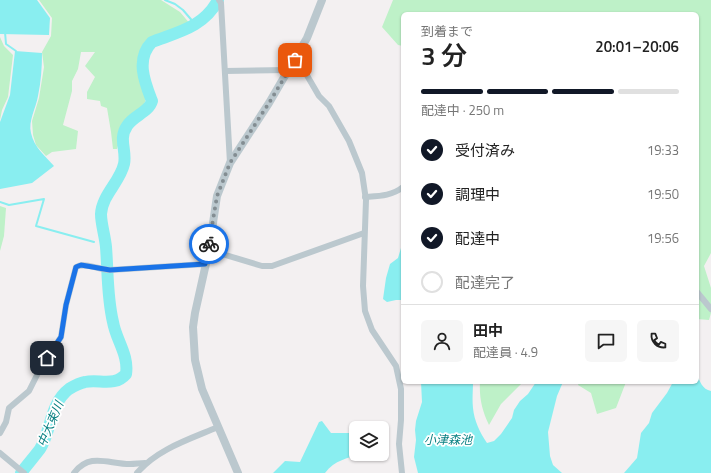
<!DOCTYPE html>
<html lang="ja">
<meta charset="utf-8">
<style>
body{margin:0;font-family:"Titillium Web","Noto Sans JP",sans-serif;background:#f6f6f6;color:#222;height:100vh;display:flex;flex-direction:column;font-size:15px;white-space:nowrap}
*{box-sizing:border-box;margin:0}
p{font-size:13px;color:#767676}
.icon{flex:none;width:22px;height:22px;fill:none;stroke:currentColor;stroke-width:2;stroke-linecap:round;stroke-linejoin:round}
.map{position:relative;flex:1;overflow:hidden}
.drawer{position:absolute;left:401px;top:12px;width:298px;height:372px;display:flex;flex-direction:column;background:#fff;border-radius:6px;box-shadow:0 1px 3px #0004}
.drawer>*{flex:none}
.tools{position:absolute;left:349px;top:421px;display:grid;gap:8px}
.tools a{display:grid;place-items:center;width:40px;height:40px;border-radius:6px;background:#fff;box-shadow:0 1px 3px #0004;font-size:20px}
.pin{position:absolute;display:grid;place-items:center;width:34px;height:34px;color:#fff;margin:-17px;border-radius:8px;box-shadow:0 2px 6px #0006}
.courier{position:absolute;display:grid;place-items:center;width:40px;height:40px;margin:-20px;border:3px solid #1a73e8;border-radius:50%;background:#fff;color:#222;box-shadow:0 1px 5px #0007}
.overview em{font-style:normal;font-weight:600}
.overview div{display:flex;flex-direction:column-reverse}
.overview{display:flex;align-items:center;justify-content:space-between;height:68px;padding:0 20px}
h1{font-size:26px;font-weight:600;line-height:30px}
.bar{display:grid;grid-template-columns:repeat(4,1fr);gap:6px 4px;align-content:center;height:48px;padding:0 20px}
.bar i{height:5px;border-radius:3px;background:#e0e0e0}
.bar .selected{background:#111827}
.bar p{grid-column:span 4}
.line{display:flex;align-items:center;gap:10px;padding:0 20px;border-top:1px solid #e0e0e0}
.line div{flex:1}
.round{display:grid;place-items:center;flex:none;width:42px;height:42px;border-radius:6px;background:#f6f6f6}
ol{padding:0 20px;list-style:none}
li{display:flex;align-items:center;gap:12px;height:44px}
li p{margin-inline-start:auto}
li .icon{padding:4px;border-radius:50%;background:#111827;color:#fff;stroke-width:4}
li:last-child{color:#767676}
li i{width:22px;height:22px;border:2px solid #e0e0e0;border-radius:50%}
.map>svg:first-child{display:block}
.green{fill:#bef1c8}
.water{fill:#89eef0}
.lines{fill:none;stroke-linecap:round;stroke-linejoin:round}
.stream{stroke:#89eef0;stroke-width:2}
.river{stroke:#89eef0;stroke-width:12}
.minor{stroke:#bbc8ce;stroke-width:6}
.tertiary{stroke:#bbc8ce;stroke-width:8}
.done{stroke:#838d92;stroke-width:4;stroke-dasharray:0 7.2}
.route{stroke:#1a73e8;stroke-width:5}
.labels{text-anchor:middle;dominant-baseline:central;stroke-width:3.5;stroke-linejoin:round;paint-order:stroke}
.water-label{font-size:12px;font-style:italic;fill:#098082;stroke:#fff}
</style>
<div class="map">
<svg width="711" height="473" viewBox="0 0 711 473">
<rect width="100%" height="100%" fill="#f3f0f1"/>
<g class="green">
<polygon points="39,0 161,0 180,12 191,25 152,39 146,45 142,53 140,72 147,95 144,105 129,120 121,134 117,149 113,149 111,132 107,108 101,106 100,101 87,99 87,92 95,77 85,66 95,52 81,52 78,69 72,81 72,91 63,125 78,131 76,149 52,152 46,156 36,145 33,135 32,121 39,98 44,67 42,52 51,36 52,18"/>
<polygon points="393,0 711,0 711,253 704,266 711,288 711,313 709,320 697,319 697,14 403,14 403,46 398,45 382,27"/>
<polygon points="0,37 4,46 13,55 8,97 2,110 0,120"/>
<polygon points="0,206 6,208 4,236 0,251"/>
<path d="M480,382H523L501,404L489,425C482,411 479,397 480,382Z"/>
<polygon points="579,382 626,382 616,408 597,414 591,393 578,385"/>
</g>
<g class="water">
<polygon points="0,0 37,0 50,18 49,35 0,34"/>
<path d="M15,51L42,53C42,67 41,82 38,96C36,108 28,121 31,133C34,147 45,156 54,166L32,183L0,189V122L10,95Z"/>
<polygon points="403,247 403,300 396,300 387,302 383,299 386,278 390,264 398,258 401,248"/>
<path d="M697,374C700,382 702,389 711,391V473H624L637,458L641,433L649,423L652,413L667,393L673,382H697Z"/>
<path d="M421,382H473C473,391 472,399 473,408C474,420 480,433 487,443L494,441L501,434L512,418L514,410L520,401L528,394L536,382H563L557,396L548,432L550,456L553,465L562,473H418L414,457L416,440L415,430L416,421L422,402Z"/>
<path d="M322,421L331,433H356V454H363C347,458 335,460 325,473H273L285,461L300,462L319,422Z"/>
</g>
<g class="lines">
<g class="stream">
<polyline points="165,0 175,4 183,10 195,24"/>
<polyline points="5,32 6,44 16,51"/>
<polyline points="0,202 9,205 44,199 36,226 94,242"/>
<polyline points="103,245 105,246"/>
</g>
<path class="river" d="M21,473C27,465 34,457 40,449C51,432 50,403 69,389C74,386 79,383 85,382C99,379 115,387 126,374C129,355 116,340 113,322C107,297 108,272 106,247C105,236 101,224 101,214C102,195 120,182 124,164C127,151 118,139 127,126C133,116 149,112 152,101C145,83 135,59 152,42C178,32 204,27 218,0"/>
<g class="minor">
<polyline points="219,0 221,3 230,163"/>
<polyline points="225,71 288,70 300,70 305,72 319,96 329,106 349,141 362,173 366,200 363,286 365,311 372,330 396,366 401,389 401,420 399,444 402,473"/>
<path d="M365,197C379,196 392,196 403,187"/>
<polyline points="209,250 262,266 272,266 364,233"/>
<polyline points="697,292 711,309"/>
<path d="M0,433L6,422L9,408L29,391L40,369L61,337L66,305L76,267C85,262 100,270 110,270L205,264"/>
<polyline points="0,453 24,473"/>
<path d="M74,473C90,452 108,464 130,464C135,464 140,463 145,463"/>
<path d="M137,473C157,449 190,439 218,427"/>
</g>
<polyline class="tertiary" points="238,473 202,389 195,360 193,327 195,313 209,250 217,196 230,163 269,103 307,38 322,0"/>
</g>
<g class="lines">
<polyline class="done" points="209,244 217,196 230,163 269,103 295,60"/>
<polyline class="route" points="47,358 61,337 66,305 76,267 81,265 110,270 205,264 209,244"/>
</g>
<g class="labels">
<g class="water-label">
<text transform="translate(50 424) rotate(-67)">中大束川</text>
<text x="448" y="439">小津森池</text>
</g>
</g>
</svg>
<div class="tools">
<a><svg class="icon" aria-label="layers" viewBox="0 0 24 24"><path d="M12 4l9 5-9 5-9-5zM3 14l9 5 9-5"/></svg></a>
</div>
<div class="pin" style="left:295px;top:60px;background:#ea580c"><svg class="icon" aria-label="bag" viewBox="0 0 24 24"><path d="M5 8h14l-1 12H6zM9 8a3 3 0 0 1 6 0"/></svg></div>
<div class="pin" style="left:47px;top:358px;background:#1f2937"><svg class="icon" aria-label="home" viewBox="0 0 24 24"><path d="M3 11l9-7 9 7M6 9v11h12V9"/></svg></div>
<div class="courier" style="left:209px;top:244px"><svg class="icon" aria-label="bike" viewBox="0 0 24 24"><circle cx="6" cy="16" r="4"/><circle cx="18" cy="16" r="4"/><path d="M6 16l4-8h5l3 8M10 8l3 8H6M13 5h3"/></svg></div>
<section class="drawer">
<div class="overview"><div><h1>3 分</h1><p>到着まで</p></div><em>20:01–20:06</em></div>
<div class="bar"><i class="selected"></i><i class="selected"></i><i class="selected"></i><i></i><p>配達中 · 250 m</p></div>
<ol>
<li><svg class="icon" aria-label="check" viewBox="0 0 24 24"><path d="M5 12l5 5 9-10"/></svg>受付済み<p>19:33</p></li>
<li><svg class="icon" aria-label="check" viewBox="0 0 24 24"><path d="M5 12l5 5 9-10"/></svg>調理中<p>19:50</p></li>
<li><svg class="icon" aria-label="check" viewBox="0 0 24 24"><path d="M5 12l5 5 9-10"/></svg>配達中<p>19:56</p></li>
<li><i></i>配達完了</li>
</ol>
<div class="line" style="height:72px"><a class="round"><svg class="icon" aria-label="person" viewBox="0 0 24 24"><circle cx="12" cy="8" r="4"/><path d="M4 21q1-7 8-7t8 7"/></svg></a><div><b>田中</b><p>配達員 · 4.9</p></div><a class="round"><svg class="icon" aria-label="chat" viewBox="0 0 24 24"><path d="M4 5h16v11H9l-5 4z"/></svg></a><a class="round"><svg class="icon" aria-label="phone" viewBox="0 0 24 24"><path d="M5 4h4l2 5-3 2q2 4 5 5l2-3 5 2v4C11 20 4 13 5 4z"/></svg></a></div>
</section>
</div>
